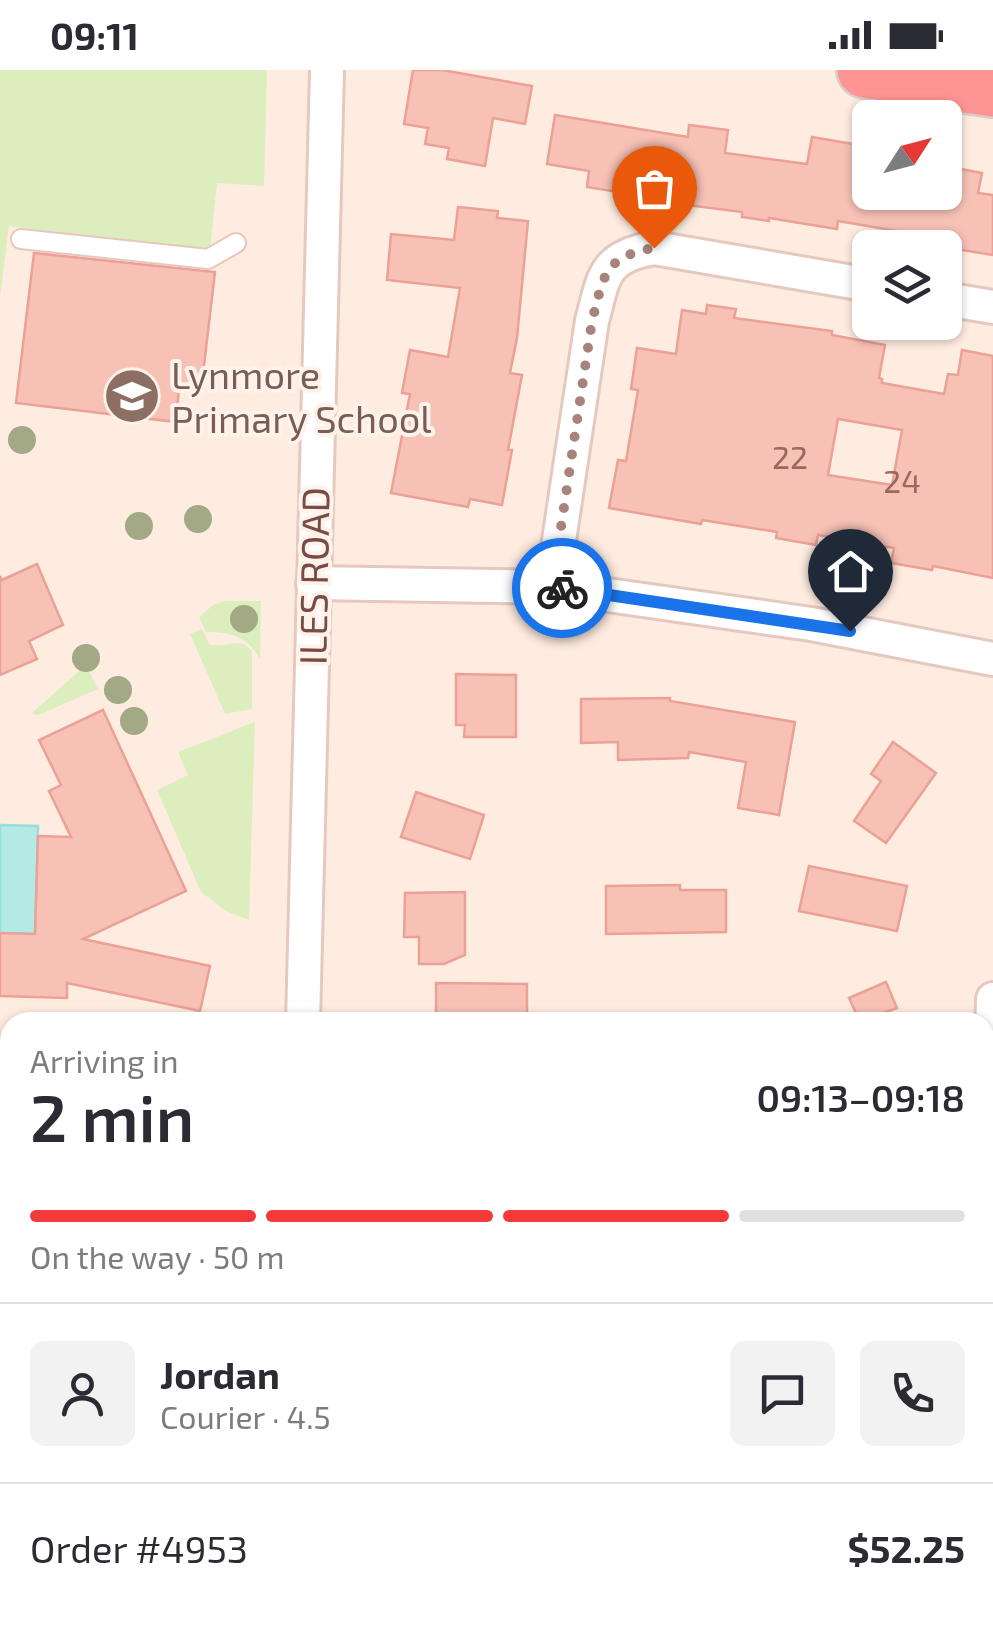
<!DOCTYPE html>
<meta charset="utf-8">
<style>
body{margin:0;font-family:"Exo 2",sans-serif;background:#f2f2f3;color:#2b2b33;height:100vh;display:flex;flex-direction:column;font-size:38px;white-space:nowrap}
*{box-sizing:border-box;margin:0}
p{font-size:32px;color:#7c7c81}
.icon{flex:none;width:55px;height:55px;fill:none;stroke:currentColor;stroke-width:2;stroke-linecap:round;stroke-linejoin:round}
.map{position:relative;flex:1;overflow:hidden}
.side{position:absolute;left:0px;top:942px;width:995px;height:622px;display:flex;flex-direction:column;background:#fff;border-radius:30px 30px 0 0;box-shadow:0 2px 8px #0004}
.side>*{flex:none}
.needle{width:65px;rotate:54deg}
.buttons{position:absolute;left:852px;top:30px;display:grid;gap:20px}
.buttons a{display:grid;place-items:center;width:110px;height:110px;border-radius:15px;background:#fff;box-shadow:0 2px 8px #0004;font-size:50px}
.pin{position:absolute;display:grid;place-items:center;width:85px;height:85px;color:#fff;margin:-102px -42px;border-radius:50% 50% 50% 0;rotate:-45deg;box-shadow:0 0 10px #0007}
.pin .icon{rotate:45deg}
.courier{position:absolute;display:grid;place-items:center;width:100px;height:100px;margin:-50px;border:8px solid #1a73e8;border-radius:50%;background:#fff;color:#222;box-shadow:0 2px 12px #0007}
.head em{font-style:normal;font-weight:600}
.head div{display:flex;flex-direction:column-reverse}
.head{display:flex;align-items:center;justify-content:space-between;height:170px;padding:0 30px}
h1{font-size:65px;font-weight:600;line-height:75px}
.bar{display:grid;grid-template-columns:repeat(4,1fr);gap:15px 10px;align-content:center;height:120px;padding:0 30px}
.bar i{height:12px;border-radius:8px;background:#e1e1e2}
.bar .current{background:#f5393b}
.bar p{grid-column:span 4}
.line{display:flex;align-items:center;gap:25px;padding:0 30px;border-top:2px solid #e1e1e2}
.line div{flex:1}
.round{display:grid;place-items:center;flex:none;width:105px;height:105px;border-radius:15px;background:#f2f2f3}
.status{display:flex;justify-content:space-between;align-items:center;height:70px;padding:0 50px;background:#fff;direction:ltr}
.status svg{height:28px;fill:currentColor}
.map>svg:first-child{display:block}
.green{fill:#ddeebe}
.water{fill:#b4eae5;stroke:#99ddd8;stroke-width:2.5}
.building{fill:#f7c1b6;stroke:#eba195;stroke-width:2.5;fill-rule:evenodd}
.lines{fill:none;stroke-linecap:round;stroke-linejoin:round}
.lane-casing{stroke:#e6c8be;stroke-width:22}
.street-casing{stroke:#e6c8be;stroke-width:38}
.highway-casing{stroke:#d9cdcb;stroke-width:60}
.lane{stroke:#fff;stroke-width:18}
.street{stroke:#fff;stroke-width:32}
.highway{stroke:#ff9592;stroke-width:55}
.tree{fill:#a3a984}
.done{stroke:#a8837c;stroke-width:10;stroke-dasharray:0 18}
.route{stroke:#1a73e8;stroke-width:12}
.labels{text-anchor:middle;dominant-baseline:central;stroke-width:8;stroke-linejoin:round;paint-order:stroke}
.number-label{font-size:32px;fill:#986861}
.education-label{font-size:38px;fill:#785e54;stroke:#fff2ea;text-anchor:start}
.street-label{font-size:38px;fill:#794b45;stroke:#fff2ea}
</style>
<div class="status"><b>09:11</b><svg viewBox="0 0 49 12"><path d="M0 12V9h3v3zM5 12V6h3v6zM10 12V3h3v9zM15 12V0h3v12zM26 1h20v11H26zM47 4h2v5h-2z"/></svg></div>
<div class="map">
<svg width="993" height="1564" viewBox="0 0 993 1564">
<rect width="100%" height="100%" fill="#ffece1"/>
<g class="green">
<polygon points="0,0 267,0 264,116 217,113 210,181 9,156 0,228"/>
<path d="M225,531H261L260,589C247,566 230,562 206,562L199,547L213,535Z"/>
<path d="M202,559L209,574C225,580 240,565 252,581V639L225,644L190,564Z"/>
<polygon points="86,595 98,619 41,644 36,645 32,643"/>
<polygon points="255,652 249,850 226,841 201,822 157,720 188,705 178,682"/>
</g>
<polygon class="water" points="0,755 38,756 35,864 0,863"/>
<g class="building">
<polygon points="413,0 442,0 532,16 525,54 493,48 485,96 447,89 449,78 425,74 428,58 404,54"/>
<polygon points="555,45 688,67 689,55 728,60 725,83 807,94 812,67 865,76 859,110 870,112 870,122 945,122 945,96 982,103 978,123 993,125 993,185 950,178 919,178 921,165 838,151 837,159 769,148 769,151 742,147 742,142 679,134 679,132 587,117 589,101 547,94"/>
<polygon points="458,137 498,141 497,148 528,151 517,268 510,303 522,305 508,380 512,380 502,435 470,429 468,437 391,423 410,324 402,323 410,280 448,287 460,218 387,210 391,164 454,170"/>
<polygon points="34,183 215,202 201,321 179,318 176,352 16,333"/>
<path d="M707,235L736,239L734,248L832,261V265L885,275L879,308L882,309V313L944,324L948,304L958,305L962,280L993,286V508L933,496L932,500L891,493L894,478L818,465L816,475L776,468L777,462L702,450L701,454L609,438L618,390L626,391L638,320L631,319L637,278L676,284L682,240L706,244ZM838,349L902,360L892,415L828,405Z"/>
<polygon points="37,494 63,555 29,571 37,589 0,605 0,506 2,510"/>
<polygon points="456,604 516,605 516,667 464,667 465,655 456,655"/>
<polygon points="670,628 670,631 795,652 779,745 738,738 746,692 689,682 688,688 618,690 618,672 581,673 581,629"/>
<polygon points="103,640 186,821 83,869 210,896 200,941 67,913 67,928 0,926 0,863 35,864 38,766 71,767 49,721 61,715 39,670"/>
<polygon points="893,672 936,703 886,773 854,751 881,711 871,704"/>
<polygon points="416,722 484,745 470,789 401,767"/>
<polygon points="809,796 907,816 897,861 799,841"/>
<polygon points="680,815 680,820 726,820 726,862 606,864 606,816"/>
<polygon points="465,822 465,885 444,894 419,894 419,867 404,867 405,823"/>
<polygon points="886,912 897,938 860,952 849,928"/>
<polygon points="436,913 527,914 527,952 436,952"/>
</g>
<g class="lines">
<g class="lane-casing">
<polyline id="lane" points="21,169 208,189 236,173"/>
</g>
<g class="street-casing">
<g id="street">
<polyline points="945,229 993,237"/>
<polyline points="313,513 552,517 811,554 993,589"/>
<path d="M552,517L592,251C604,206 603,187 654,178L870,215"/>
<polyline points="303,952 327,0"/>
<polyline points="0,1213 10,1213"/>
<polyline points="985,1223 993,929"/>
<polyline points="985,1318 993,1353"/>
<polyline points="985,1403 993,1371"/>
<polyline points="288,1564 288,1555"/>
<polyline points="970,1564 970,1555"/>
</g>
</g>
<g class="highway-casing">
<polyline id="highway" points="865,0 993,19"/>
</g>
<use href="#lane" class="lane"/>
<use href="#street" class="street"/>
<use href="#highway" class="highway"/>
</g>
<g class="tree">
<circle cx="22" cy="370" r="14"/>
<circle cx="198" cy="449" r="14"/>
<circle cx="139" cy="456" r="14"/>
<circle cx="244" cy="549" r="14"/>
<circle cx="86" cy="588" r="14"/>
<circle cx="118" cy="620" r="14"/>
<circle cx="134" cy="651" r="14"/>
</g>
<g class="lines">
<path class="done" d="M562,518L552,517L592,251C604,206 603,187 654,178"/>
<polyline class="route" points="562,518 850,561"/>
</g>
<defs>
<g id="school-disc" transform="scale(2.875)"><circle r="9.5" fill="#8d6e63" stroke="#fff2ea"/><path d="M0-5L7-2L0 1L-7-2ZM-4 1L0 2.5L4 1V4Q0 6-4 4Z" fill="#fff"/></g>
</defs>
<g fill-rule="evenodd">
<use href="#school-disc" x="132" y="326"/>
</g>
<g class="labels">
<g class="number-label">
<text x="790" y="386">22</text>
<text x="902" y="410">24</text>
</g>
<g class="education-label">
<text x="171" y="304">Lynmore<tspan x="171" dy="44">Primary School</tspan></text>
</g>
<g class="street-label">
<text transform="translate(313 506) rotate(-89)">ILES ROAD</text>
</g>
</g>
</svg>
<div class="buttons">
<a><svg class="needle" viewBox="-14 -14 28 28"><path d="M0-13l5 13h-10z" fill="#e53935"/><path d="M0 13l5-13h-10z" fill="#7c7c81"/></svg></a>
<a><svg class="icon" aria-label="layers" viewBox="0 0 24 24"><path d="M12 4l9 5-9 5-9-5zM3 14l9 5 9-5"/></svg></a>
</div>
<div class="pin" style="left:654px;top:178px;background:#ea580c"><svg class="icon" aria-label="bag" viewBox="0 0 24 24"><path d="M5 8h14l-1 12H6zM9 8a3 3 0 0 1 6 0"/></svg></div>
<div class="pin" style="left:850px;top:561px;background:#1f2937"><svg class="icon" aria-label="home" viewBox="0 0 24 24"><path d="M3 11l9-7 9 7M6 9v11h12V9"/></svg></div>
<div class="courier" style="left:562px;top:518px"><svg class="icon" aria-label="bike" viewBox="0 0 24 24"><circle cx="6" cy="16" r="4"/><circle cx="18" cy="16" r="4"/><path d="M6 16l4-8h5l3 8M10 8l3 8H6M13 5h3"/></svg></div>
<section class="side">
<div class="head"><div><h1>2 min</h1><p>Arriving in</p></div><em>09:13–09:18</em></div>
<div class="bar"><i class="current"></i><i class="current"></i><i class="current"></i><i></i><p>On the way · 50 m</p></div>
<div class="line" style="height:180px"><a class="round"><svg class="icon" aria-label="person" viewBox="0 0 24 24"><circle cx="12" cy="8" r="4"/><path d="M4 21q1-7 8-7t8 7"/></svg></a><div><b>Jordan</b><p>Courier · 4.5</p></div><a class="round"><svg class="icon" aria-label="chat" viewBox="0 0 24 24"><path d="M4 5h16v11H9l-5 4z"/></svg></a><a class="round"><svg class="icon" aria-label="phone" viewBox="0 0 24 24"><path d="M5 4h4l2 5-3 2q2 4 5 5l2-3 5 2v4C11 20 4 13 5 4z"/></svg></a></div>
<div class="line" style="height:130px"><div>Order #4953</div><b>$52.25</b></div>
</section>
</div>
